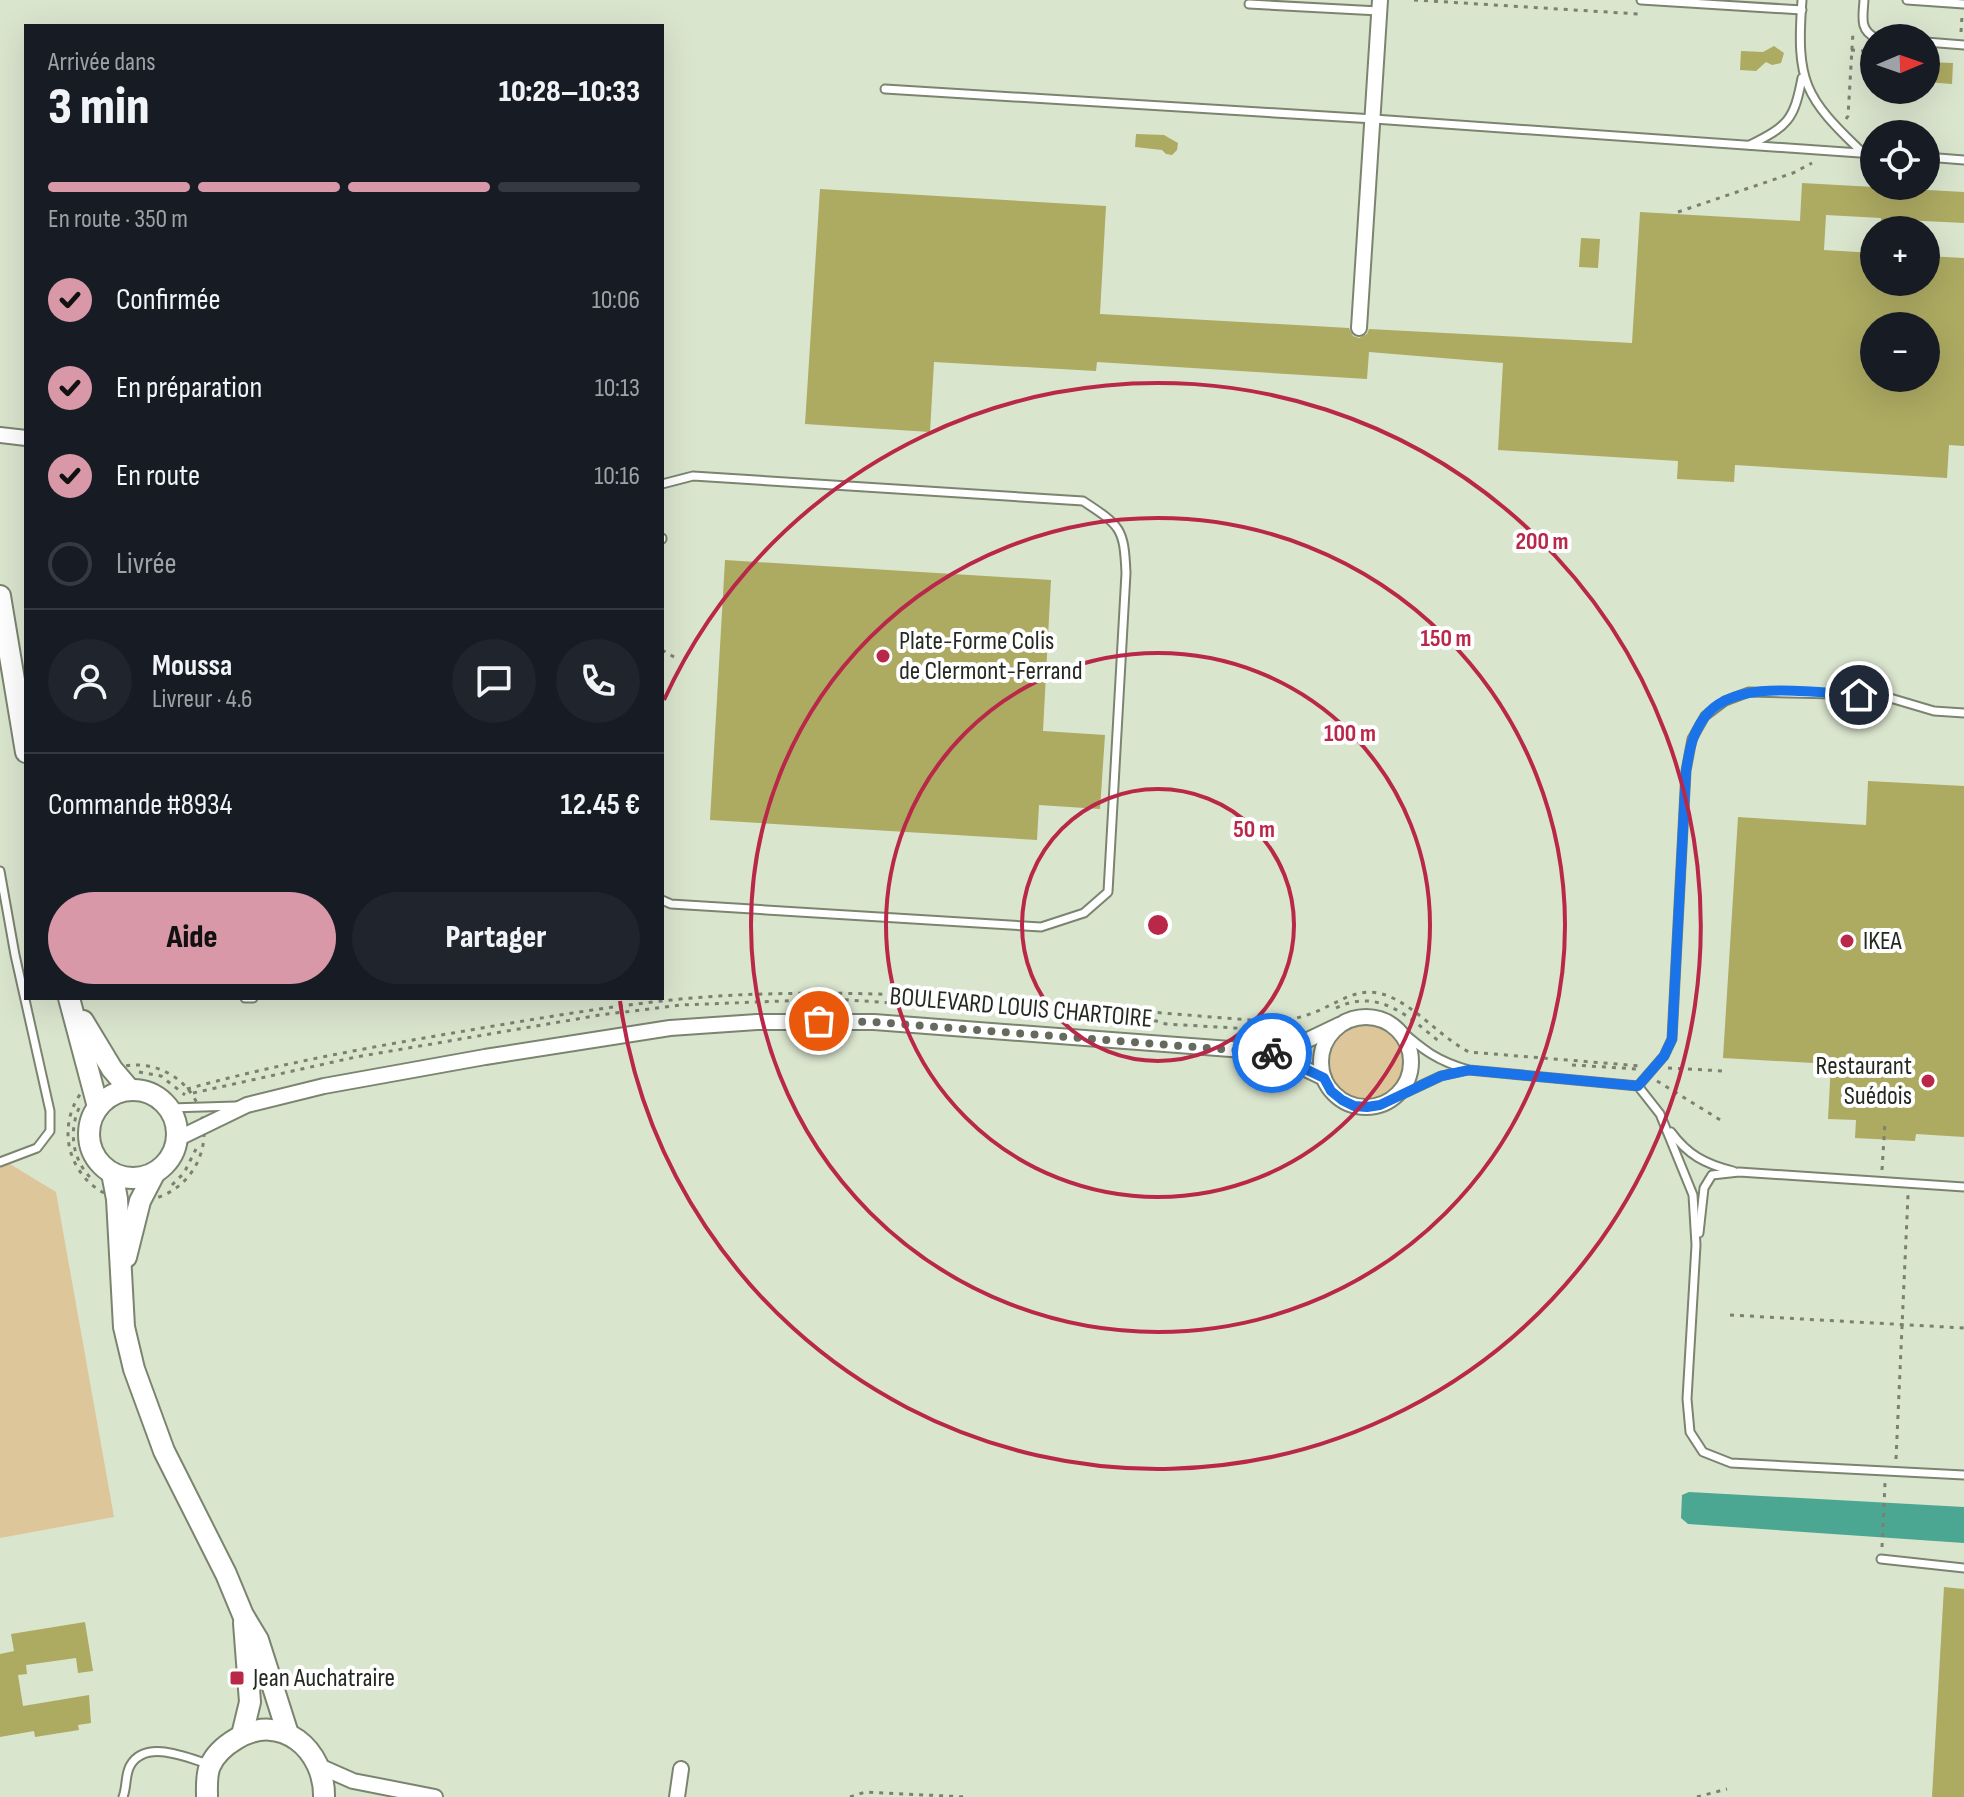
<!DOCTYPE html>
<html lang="fr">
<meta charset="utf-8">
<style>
body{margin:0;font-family:"Sofia Sans Condensed",sans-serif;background:#20242c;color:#f1f3f6;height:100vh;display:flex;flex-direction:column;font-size:30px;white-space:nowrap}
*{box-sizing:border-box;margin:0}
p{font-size:26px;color:#9ea1a6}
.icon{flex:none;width:44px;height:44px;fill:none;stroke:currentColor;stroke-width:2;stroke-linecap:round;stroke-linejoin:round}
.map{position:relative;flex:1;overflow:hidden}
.side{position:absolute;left:24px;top:24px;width:640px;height:976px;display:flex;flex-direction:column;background:#171b24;border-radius:0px;box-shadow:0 8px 32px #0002}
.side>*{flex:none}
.needle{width:52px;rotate:88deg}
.buttons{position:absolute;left:1860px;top:24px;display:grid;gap:16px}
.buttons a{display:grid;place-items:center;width:80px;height:80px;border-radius:50%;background:#171b24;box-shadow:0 8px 32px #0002;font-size:40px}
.pin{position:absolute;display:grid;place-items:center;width:68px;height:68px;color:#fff;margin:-34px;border:4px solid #fff;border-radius:50%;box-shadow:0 2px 8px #0007}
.courier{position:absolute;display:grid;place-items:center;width:80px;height:80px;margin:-40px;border:6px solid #1a73e8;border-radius:50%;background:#fff;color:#222;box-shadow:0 2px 10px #0007}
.head em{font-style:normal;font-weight:800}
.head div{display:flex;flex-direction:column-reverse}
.head{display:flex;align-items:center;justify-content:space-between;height:136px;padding:0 24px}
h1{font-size:52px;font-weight:800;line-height:60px}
.bar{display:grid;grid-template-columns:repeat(4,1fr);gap:12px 8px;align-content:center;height:96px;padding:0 24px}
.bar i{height:10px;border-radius:6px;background:#363941}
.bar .selected{background:#d898a8}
.bar p{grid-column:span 4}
.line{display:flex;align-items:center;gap:20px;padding:0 24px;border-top:2px solid #363941}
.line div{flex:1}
.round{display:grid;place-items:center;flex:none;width:84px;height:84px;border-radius:42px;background:#20242c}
ol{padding:0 24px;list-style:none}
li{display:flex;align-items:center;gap:24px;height:88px}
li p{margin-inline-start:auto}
li .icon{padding:8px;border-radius:50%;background:#d898a8;color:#111;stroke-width:4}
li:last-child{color:#9ea1a6}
li i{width:44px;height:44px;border:4px solid #363941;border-radius:50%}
.action{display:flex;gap:16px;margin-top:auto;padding:16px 24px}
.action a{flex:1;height:92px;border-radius:48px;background:#d898a8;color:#111;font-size:32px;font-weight:800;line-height:92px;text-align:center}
.action a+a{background:#20242c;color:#f1f3f6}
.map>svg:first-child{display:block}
.green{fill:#ddc69a}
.water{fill:#4ba791}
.building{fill:#adaa62;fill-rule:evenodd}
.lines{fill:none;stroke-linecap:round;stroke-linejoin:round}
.service-casing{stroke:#7a846f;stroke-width:11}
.minor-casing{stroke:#7a846f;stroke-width:18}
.secondary-casing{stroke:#7a846f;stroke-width:24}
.path{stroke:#798171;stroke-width:3;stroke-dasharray:4 6;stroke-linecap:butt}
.service{stroke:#fff;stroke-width:7}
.minor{stroke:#fff;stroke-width:14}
.secondary{stroke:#fff;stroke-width:20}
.done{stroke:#646b5e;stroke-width:8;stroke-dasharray:0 14.4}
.route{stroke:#1a73e8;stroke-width:10}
.ring{fill:none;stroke:#b92848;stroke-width:4}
.poi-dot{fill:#b92848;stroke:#fff;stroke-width:3}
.labels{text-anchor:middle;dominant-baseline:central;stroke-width:8;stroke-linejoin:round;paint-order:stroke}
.poi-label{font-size:26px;fill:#252a21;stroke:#fff;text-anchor:start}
.street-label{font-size:26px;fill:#252a21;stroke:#fff}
.centre{fill:#b92848;stroke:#fff;stroke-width:4}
.ring-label{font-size:24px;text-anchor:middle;font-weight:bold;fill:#b92848;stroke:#fff;stroke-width:8;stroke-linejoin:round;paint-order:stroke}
</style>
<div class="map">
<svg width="1964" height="1797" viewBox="0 0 1964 1797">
<rect width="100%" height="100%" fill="#dae5ce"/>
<g class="green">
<circle cx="1367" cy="1062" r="37"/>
<polygon points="5,1161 56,1192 114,1517 0,1538 0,1162"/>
</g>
<polygon class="water" points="1689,1492 1964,1507 1964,1543 1688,1524 1681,1518 1682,1495"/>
<g class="building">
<polygon points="1774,46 1784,53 1781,63 1772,65 1766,62 1756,71 1740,70 1741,51 1763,52"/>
<polygon points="1926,62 1953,63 1952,84 1926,82"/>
<polygon points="1136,134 1164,135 1178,143 1177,150 1172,155 1166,154 1162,150 1135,147"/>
<path d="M1802,183L1964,192V223L1904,220L1903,230H1880L1881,218L1826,215L1824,250L1874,253V282H1926V256L1964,258V446L1949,445L1947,478L1735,465L1734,482L1677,479L1678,461L1498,450L1503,363L1369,352L1367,379L1097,362L1096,371L934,362L930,432L805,424L820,189L1106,206L1100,314L1349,328L1353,336L1359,338L1367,334L1369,329L1632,343L1640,212L1800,221ZM1874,326H1926V378H1874Z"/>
<polygon points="1581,238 1600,239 1598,268 1579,267"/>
<polygon points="725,560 1051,580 1043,731 1105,735 1100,809 1039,805 1037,840 710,820"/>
<polygon points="1868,781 1964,786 1964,1137 1916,1134 1915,1141 1855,1138 1856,1120 1828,1119 1831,1064 1723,1058 1738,817 1866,825"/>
<polygon points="1944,1587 1964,1589 1964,1797 1932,1797"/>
<polygon points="85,1622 93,1671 78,1673 76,1658 26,1665 27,1674 18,1675 23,1706 89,1695 91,1723 78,1725 79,1730 35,1737 34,1731 0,1737 0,1654 14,1651 11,1634"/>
</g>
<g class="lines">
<g class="service-casing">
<g id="service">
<polyline points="1641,0 1802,10"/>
<path d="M1802,0C1796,82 1804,97 1863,153"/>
<path d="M1864,0C1863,17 1859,30 1876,38"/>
<polyline points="1907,0 1964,4"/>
<polyline points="1249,4 1379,11"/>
<polyline points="1926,42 1964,45"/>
<polyline points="885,89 1374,119 1874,154"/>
<path d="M1750,145C1788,126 1794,120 1802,78"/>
<polyline points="1926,157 1964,160"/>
<path d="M662,484L693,476L1083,501C1121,526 1124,528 1126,573L1108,892L1084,913L1041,927L671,904L662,900"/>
<polyline points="662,538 662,539"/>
<polyline points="0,871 15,955 50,1111 50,1131 37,1148 0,1162"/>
<polyline points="245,998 253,998"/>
<path d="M1398,1028C1423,1050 1437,1061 1469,1070L1638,1086L1660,1114L1693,1195L1696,1245L1687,1399L1690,1432L1703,1452L1731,1463L1964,1475"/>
<polyline points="1638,1086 1664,1056 1672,1039 1686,771 1692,739 1705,716 1725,701 1749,692 1880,695 1934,711 1964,713"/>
<polyline points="1392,1099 1441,1076 1468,1070"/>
<polyline points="170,1108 236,1106"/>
<path d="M1671,1132C1688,1155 1705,1164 1733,1171"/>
<polyline points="1699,1233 1704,1188 1712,1175 1739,1172 1964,1187"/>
<polyline points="1881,1559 1964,1568"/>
<path d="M123,1797C127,1787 125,1775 130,1766C145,1739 186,1757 208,1764"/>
</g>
</g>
<g class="minor-casing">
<g id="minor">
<polyline points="1359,328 1380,0"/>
<polyline points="0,435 26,438"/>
<circle cx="1366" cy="1062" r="45"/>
<polyline points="1270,1052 1324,1078"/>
<polyline points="177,1139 247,1105 324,1086 485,1057 670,1028 757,1022 874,1022 1270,1052 1291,1048 1339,1025"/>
<polyline points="319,1766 353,1781 435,1797"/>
<polyline points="677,1797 681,1769"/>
</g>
</g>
<g class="secondary-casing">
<g id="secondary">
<polyline points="0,596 26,752"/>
<polyline points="69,998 98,1107"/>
<polyline points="83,1021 112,1069 130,1090"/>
<circle cx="133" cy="1134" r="44"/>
<polyline points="112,1173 117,1199 124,1327 134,1369 164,1451 226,1574 243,1615 258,1640 288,1734"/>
<polyline points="126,1257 140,1201 154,1174"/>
<polyline points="242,1735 250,1702 244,1623"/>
<path d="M207,1797C207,1787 206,1775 210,1766C215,1754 226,1745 236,1739C281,1711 325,1750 324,1797"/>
</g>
</g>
<g class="path">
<polyline points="1414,0 1638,14"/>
<polyline points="1961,32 1962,16"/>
<polyline points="1851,50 1874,52"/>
<polyline points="1846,119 1848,116 1853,32"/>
<polyline points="1678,212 1793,173 1812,163"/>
<polyline points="662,650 674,657"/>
<path d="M1336,1008C1379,987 1409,1017 1441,1043"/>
<polyline points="1572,1065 1637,1069"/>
<circle cx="136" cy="1133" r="68"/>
<polyline points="1668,1068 1724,1071"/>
<polyline points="139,1072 161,1076 185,1095"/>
<polyline points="1657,1081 1722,1121"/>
<path d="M187,1089C284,1062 383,1045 482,1028C576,1012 669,996 764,994C930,989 1098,1009 1264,1021C1278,1020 1293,1020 1307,1015C1334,1007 1357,983 1388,996C1418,1008 1440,1037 1469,1052L1641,1066"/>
<polyline points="193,1093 356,1057 600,1015 681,1005 833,999 1153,1020 1166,1024 1287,1031"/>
<path d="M79,1108C68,1133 73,1163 94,1181"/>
<polyline points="1882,1170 1885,1122"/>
<polyline points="172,1185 184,1173 196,1149"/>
<polyline points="1730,1315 1964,1328"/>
<polyline points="1896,1459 1908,1195"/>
<polyline points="1882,1547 1885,1483"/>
<polyline points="850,1797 865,1792 966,1797"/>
<polyline points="1697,1797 1727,1789"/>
</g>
<use href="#service" class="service"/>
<use href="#minor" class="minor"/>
<use href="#secondary" class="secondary"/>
</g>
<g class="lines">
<polyline class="done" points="819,1021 874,1022 1272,1053"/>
<path class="route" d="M1272,1053L1324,1078L1331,1091L1342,1100L1354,1106L1367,1107L1380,1105L1441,1076L1469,1070L1638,1086L1664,1056L1672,1039L1686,771C1689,752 1692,734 1704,718C1733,677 1815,693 1859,695"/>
</g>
<g class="ring">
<circle cx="1158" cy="925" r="136"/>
<circle cx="1158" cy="925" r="272"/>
<circle cx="1158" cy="925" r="407"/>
<path d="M664 700A543 543 0 1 1 620 1001"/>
</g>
<g class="poi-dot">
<circle cx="883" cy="656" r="8"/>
<circle cx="1847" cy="941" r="8"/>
<circle cx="1928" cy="1081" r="8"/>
<rect x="229" y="1670" width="16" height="16" rx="4"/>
</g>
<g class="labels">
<g class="poi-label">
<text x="899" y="641">Plate-Forme Colis<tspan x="899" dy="30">de Clermont-Ferrand</tspan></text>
<text x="1863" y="941">IKEA</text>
<text x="1912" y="1066" text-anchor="end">Restaurant<tspan x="1912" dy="30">Suédois</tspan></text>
<text x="253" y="1678">Jean Auchatraire</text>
</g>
<g class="street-label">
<text transform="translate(1021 1008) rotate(5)">BOULEVARD LOUIS CHARTOIRE</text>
</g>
</g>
<circle cx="1158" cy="925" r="12" class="centre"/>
<g class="ring-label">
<text x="1542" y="549">200 m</text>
<text x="1446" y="646">150 m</text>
<text x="1350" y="741">100 m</text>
<text x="1254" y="837">50 m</text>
</g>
</svg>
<div class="buttons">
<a><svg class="needle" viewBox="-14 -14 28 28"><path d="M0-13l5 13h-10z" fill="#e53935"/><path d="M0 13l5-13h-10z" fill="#9ea1a6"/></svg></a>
<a><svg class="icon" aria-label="locate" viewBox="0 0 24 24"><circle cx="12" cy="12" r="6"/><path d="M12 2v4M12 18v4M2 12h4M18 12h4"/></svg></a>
<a>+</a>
<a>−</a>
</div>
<div class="pin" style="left:819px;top:1021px;background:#ea580c"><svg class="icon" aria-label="bag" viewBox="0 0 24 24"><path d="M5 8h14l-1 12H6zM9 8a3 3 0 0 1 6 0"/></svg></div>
<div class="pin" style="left:1859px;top:695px;background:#1f2937"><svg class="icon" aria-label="home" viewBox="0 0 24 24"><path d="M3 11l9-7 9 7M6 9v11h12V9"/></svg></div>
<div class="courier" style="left:1272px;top:1053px"><svg class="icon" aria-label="bike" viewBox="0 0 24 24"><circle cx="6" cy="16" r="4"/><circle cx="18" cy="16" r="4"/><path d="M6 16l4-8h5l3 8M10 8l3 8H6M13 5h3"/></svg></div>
<section class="side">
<div class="head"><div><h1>3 min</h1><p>Arrivée dans</p></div><em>10:28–10:33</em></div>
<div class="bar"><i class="selected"></i><i class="selected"></i><i class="selected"></i><i></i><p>En route · 350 m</p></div>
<ol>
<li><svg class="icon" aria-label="check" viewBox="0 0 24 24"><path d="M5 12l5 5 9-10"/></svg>Confirmée<p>10:06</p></li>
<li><svg class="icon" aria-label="check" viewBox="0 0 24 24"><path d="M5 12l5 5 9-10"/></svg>En préparation<p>10:13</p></li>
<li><svg class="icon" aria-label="check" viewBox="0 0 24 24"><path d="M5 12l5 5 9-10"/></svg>En route<p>10:16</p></li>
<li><i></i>Livrée</li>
</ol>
<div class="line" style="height:144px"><a class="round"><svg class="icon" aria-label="person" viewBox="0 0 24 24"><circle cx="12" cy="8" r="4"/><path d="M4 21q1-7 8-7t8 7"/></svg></a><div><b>Moussa</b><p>Livreur · 4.6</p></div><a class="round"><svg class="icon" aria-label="chat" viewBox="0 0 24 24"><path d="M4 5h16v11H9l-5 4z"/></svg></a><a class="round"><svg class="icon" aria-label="phone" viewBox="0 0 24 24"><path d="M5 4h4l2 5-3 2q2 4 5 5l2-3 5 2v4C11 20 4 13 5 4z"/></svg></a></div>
<div class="line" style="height:104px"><div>Commande #8934</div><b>12.45 €</b></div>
<div class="action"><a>Aide</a><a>Partager</a></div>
</section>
</div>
